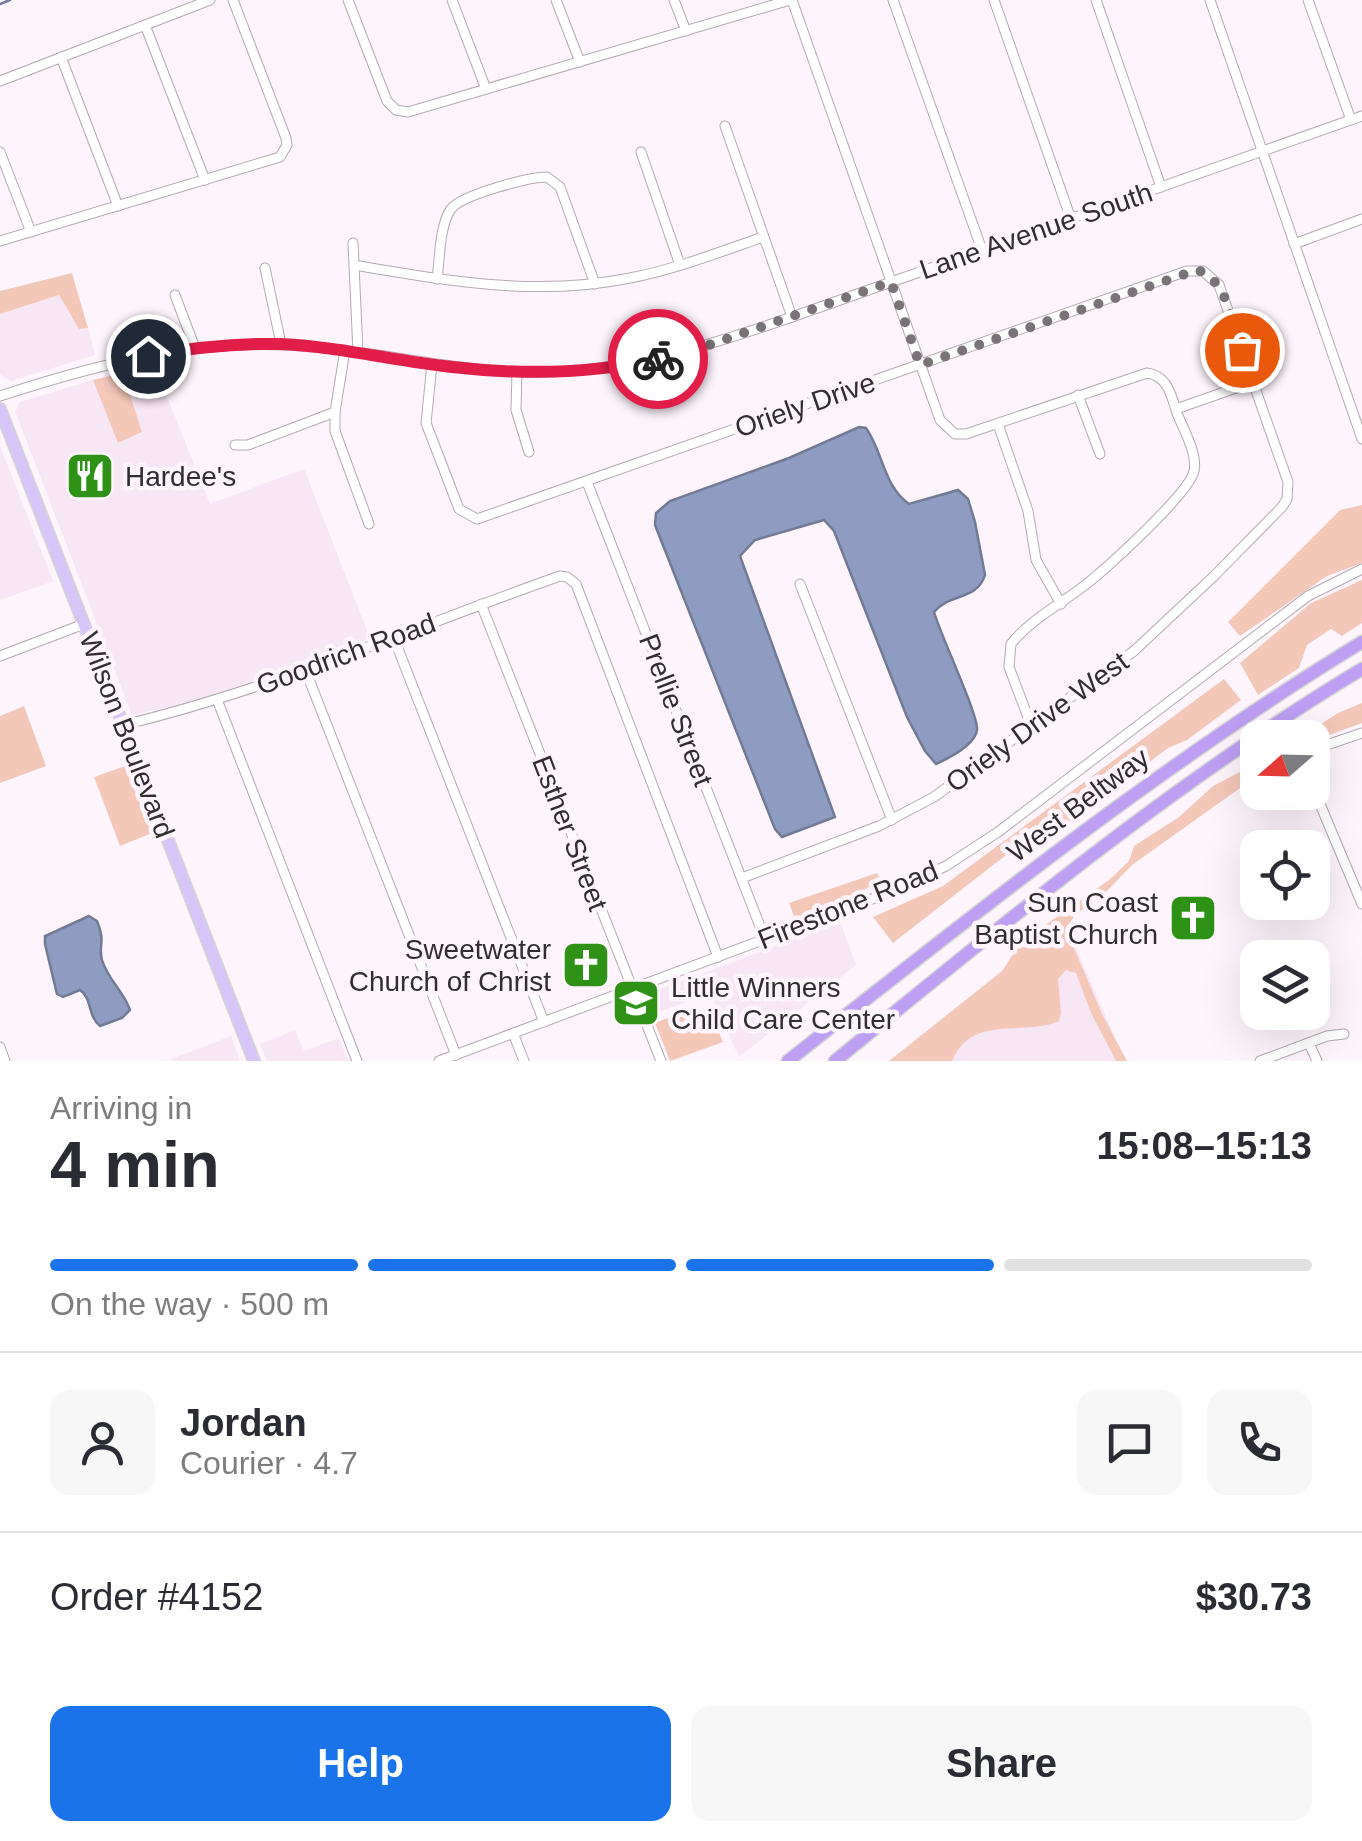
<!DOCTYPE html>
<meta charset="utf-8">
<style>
body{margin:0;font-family:Helvetica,sans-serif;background:#f7f7f7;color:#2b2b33;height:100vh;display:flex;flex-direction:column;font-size:38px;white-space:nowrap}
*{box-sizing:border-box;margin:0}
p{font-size:32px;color:#7c7c81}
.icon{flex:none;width:55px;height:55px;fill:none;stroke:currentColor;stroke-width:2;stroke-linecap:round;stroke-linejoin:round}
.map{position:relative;height:1061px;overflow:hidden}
.details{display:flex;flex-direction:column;background:#fff;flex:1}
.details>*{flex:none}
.needle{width:65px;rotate:250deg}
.fabs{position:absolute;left:1240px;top:720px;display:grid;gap:20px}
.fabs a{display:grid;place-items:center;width:90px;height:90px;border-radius:20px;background:#fff;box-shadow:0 10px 40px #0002;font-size:50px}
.pin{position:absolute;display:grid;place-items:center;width:85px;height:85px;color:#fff;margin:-42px;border:5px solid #fff;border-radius:50%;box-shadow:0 2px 10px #0007}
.courier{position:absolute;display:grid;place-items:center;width:100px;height:100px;margin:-50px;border:8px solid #e11d48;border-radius:50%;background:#fff;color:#222;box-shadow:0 2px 12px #0007}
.headline em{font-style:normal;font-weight:700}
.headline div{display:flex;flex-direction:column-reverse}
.headline{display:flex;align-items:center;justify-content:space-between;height:170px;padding:0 50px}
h1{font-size:65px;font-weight:700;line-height:75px}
.bar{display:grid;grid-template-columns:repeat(4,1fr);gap:15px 10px;align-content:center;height:120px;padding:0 50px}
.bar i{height:12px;border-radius:8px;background:#e1e1e2}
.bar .current{background:#1a73e8}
.bar p{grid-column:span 4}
.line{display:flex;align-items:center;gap:25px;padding:0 50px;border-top:2px solid #e1e1e2}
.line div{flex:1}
.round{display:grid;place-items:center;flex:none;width:105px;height:105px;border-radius:20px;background:#f7f7f7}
.action{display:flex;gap:20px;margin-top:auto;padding:20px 50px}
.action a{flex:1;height:115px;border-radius:20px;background:#1a73e8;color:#fff;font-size:40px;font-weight:700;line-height:115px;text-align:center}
.action a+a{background:#f7f7f7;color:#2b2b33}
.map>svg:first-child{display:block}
.built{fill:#f7e6f3}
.green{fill:#f4c8b9}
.water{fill:#8d9cc0;stroke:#717b95;stroke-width:2.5}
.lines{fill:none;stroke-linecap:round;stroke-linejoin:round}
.stream{stroke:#717b95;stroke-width:2.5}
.minor-casing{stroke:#b4aab2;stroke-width:11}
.major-casing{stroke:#d6d5d6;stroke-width:14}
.highway-casing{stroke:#d6d5d6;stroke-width:15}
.minor{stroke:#fff;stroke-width:9}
.major{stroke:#d8c5f8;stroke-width:11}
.highway{stroke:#be9ff4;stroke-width:12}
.done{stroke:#797377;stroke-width:10;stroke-dasharray:0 18}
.route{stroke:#e11d48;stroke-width:12}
.labels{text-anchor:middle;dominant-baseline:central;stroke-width:9;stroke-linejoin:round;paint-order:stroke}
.street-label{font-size:28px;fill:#312e30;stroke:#fef4fc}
.poi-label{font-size:28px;fill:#312e30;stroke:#fef4fc;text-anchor:start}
</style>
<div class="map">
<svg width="1362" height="1061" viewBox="0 0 1362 1061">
<rect width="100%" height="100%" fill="#fef4fc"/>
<g class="built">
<polygon points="59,295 79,329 88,328 95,355 11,381 5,378 0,374 0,314"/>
<polygon points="154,364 210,504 304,469 370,638 209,697 132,715 15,411 20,402 93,380 119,443 142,432 122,372"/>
<polygon points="0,446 53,581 0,600"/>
<polygon points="840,922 856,965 739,1057 710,993 646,1017 637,998"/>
<polygon points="1065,922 1125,1061 892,1061"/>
<polygon points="295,1030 304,1051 339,1038 348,1061 267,1061 260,1044"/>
<polygon points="231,1036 240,1061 173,1061 172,1059"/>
</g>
<g class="green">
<polygon points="72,273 88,328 79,329 59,295 0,314 0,291"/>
<polygon points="123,373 142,432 118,443 93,380"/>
<polygon points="1362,505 1362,563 1327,576 1240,636 1228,622 1340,510"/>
<polygon points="1362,580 1362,623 1342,636 1331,629 1307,645 1299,668 1258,695 1240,663 1311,603"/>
<polygon points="1224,679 1241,700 1187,740 1168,748 1028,853 1019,845 893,943 873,917 943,886"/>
<polygon points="1362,703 1362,723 1313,741 1312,738 1301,737 1338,713"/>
<polygon points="24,706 46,766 0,783 0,716"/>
<path d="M1257,763V776L1132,865L1108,890L1075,915L1066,929L1102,1014L1127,1061H1116L1091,1013L1076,973L1066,970L1058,979L1061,1013L1059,1021C1024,1037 972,1013 952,1061H889L1002,971L1019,945L1030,936L1109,880L1129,861L1134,846L1179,817L1213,786Z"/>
<polygon points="125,766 152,833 120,846 94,777"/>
<polygon points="877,873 881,880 842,903 796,922 789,903"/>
<polygon points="688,1010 692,1019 710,1012 723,1042 670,1061 655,1023"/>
</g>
<g class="water">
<path d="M859,427L866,428C883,452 884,487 909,504L958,490L968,499L975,522L985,575C977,601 949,593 934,612C940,634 979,716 977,730C975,745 949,758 936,764L925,751L907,717L834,531L824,520L755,540L740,556L835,817L782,837L775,829L655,525L656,513L670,501L789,458Z"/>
<path d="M89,916L97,921C106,942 98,945 102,960C108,980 123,990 130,1010L122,1018L100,1026C88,1017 92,998 80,990L63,997L57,994L45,944V936Z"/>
</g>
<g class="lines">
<polyline class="stream" points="0,4 10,0"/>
<g class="minor-casing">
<g id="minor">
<polyline points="348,0 387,101 396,110 408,112 790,0"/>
<polyline points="452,0 486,89"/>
<polyline points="556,0 580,62"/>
<polyline points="674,0 686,31"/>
<path d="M792,0L940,420L955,434H966L1147,373C1168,376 1171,395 1177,413C1183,429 1198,454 1194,471C1190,492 1114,561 1095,577C1069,600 1032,617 1011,644L1009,667L1031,725"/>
<polyline points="893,0 982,250"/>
<polyline points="994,0 1071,219"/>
<polyline points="1096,0 1161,187"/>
<polyline points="1210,0 1362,439"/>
<polyline points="1308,0 1351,120"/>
<polyline points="145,25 205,180"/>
<polyline points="61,57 118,206"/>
<polyline points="0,81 210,0"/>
<polyline points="725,126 792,317"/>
<polyline points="0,152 31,232"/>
<polyline points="641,152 680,265"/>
<polyline points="0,241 280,157 287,145 286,138 233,0"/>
<polyline points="353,243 358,352"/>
<polyline points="1294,244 1362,219"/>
<path d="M354,265C447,281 537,297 630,278C676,269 720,252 763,237"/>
<polyline points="265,268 281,344"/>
<path d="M437,279C440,259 439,226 451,209C461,195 529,177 547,177L560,187L595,284"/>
<polyline points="175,295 195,348"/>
<polyline points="345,350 335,412 335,431 369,524"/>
<polyline points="432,364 426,423 459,509 477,519 1187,271 1203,271 1219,285 1288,482 1287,499 1282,507 1213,577 1134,651 934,797 879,826 742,878"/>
<polyline points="517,372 516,410 529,452"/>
<polyline points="1078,395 1100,454"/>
<path d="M0,396C101,363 206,336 313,347C394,354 474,376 555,372C638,368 714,344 792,317L1362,116"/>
<polyline points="1176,409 1253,382"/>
<polyline points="998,424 1028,511 1036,560 1061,604"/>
<polyline points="235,445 248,445 335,412"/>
<polyline points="587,482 765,939"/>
<polyline points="800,584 892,820"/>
<polyline points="481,604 661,1061"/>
<polyline points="393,636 544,1022"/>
<polyline points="0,656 84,624"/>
<polyline points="305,669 456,1055"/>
<polyline points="218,702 357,1061"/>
<path d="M123,725C273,689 415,627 560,576L567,577L576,584L718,957"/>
<polyline points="1312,750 1362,733"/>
<polyline points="1312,785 1362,904"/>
<polyline points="513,1033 524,1061"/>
<polyline points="1309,1043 1317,1061"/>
<polyline points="0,1047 5,1061"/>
<polyline points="439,1061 888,893 946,866 998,832 1308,596 1362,569"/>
<polyline points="1260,1061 1327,1036 1344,1034"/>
</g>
</g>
<g class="major-casing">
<polyline id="major" points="0,409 254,1061"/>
</g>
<g class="highway-casing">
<g id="highway">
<path d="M788,1061C974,914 1159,766 1362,642"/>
<path d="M835,1061C1004,923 1174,782 1362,669"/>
</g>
</g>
<use href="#minor" class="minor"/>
<use href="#major" class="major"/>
<use href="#highway" class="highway"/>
</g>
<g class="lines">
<path class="done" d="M658,359L706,346L891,282L920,365L1197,270C1227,279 1232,323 1242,350"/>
<path class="route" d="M148,356C191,348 234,343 278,344C337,346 394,361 452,367C522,375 590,374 658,359"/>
</g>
<defs>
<g id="restaurant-square" transform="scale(2.5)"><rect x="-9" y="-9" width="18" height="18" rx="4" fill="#2d9216" stroke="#fef4fc"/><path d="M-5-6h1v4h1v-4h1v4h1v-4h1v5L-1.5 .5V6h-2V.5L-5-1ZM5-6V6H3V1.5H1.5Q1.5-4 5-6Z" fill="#fff"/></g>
<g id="church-square" transform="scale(2.5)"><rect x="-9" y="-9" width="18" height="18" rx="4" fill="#2d9216" stroke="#fef4fc"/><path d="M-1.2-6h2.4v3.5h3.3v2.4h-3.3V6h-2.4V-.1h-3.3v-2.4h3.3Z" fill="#fff"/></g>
<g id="school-square" transform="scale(2.5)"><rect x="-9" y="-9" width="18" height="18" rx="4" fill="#2d9216" stroke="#fef4fc"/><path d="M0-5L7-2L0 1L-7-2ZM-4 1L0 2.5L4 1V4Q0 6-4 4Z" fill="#fff"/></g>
</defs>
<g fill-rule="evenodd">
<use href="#restaurant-square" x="90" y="476"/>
<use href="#church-square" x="1193" y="918"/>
<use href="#church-square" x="586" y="965"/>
<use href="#school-square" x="636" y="1003"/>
</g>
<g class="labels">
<g class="street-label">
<text transform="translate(1036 231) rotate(-19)">Lane Avenue South</text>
<text transform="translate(805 405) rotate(-19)">Oriely Drive</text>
<text transform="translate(346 654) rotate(-20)">Goodrich Road</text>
<text transform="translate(676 710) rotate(69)">Prellie Street</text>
<text transform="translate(1037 722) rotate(-36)">Oriely Drive West</text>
<text transform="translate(127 735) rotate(69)">Wilson Boulevard</text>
<text transform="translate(1078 805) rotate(-37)">West Beltway</text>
<text transform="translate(570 833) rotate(69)">Esther Street</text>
<text transform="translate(848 905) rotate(-22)">Firestone Road</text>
</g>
<g class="poi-label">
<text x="125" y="476">Hardee's</text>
<text x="1158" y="902" text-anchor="end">Sun Coast<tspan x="1158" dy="32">Baptist Church</tspan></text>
<text x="551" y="949" text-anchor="end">Sweetwater<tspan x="551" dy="32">Church of Christ</tspan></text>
<text x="671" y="987">Little Winners<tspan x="671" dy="32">Child Care Center</tspan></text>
</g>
</g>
</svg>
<div class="fabs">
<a><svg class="needle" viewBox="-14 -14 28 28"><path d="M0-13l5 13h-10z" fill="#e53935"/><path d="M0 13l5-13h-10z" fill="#7c7c81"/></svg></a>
<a><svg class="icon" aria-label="locate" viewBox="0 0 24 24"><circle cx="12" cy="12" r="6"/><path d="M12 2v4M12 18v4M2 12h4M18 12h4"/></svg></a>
<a><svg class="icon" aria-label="layers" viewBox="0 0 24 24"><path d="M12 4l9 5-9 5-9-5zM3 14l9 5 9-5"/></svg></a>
</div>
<div class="pin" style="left:1242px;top:350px;background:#ea580c"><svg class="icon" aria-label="bag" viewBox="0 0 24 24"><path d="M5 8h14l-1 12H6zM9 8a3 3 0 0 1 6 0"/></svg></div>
<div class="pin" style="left:148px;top:356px;background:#1f2937"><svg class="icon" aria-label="home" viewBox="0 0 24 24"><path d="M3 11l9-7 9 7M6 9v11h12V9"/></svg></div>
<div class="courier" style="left:658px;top:359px"><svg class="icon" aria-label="bike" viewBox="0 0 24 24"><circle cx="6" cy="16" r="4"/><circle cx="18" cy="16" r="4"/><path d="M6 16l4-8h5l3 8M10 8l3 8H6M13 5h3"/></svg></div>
</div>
<section class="details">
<div class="headline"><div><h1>4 min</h1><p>Arriving in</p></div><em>15:08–15:13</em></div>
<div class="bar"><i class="current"></i><i class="current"></i><i class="current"></i><i></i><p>On the way · 500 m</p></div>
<div class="line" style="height:180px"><a class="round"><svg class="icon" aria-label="person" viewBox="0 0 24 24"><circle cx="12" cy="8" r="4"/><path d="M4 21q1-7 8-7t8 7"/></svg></a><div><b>Jordan</b><p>Courier · 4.7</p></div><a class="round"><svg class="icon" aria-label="chat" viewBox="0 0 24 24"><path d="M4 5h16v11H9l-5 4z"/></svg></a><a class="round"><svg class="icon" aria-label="phone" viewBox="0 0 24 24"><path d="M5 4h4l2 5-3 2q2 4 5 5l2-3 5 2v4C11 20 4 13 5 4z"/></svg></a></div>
<div class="line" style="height:130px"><div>Order #4152</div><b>$30.73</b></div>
<div class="action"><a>Help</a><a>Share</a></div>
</section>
